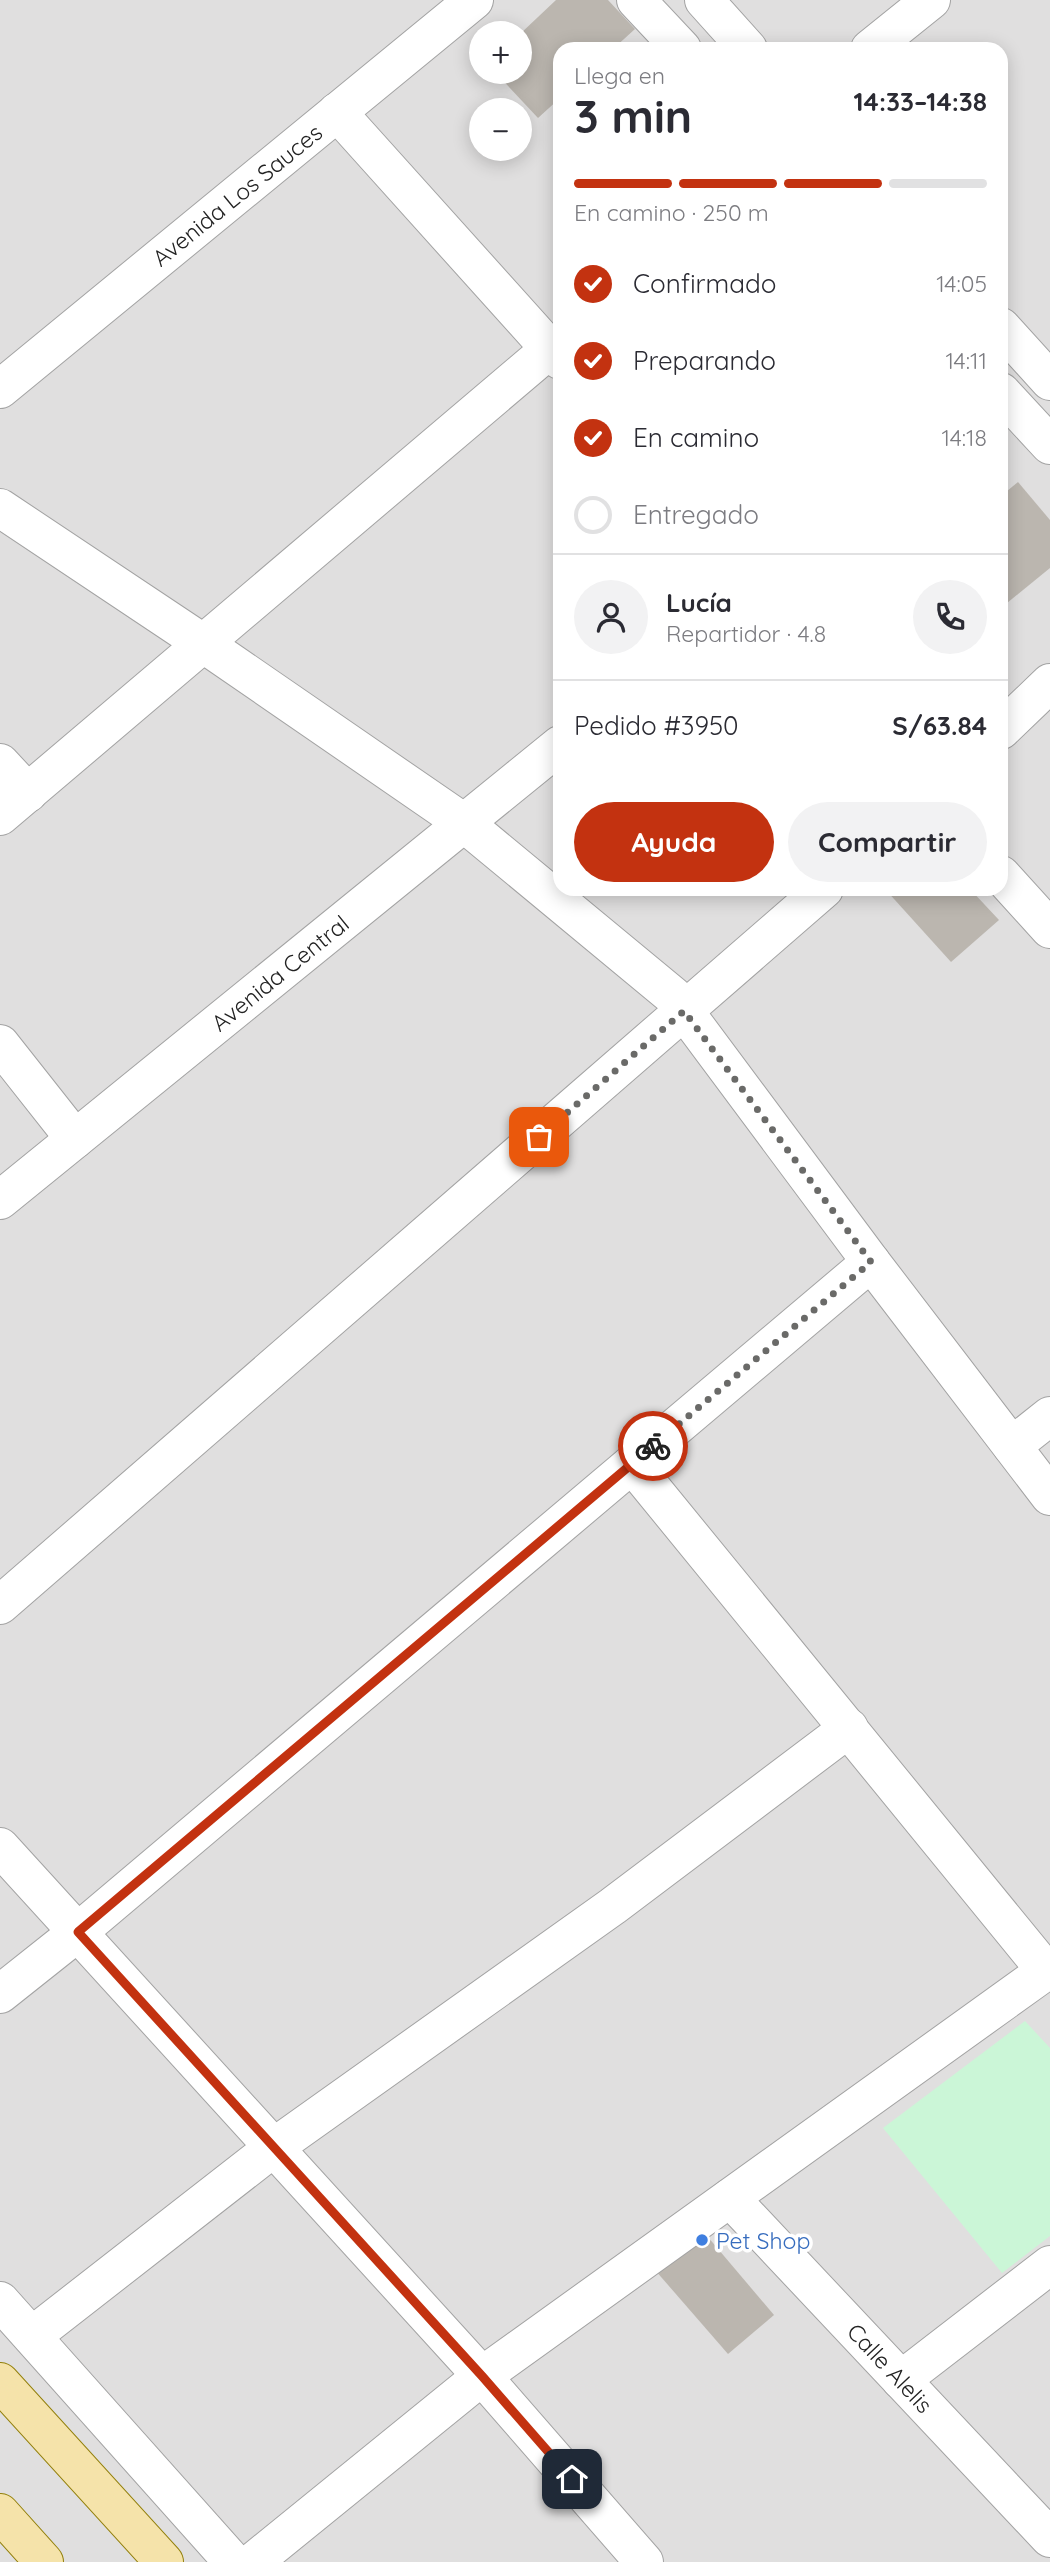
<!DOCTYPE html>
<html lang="es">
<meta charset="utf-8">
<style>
body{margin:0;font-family:Quicksand,sans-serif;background:#f2f2f3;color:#2b2b33;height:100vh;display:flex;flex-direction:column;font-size:26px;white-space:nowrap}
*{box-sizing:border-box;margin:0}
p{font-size:23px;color:#7c7c81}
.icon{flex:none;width:38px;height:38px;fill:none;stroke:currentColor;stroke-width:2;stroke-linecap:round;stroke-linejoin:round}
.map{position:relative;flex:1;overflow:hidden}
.sheet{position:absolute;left:553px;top:42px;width:455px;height:854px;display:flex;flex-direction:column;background:#fff;border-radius:21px;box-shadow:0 4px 18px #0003}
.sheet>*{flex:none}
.fabs{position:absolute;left:469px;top:21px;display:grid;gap:14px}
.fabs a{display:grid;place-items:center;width:63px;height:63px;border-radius:50%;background:#fff;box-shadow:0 4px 18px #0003;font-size:35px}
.pin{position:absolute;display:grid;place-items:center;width:60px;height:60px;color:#fff;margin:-30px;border-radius:14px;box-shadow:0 4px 10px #0006}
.courier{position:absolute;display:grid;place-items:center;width:70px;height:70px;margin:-35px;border:5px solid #c33210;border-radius:50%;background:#fff;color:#222;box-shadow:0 2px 9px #0007}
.summary em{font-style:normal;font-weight:700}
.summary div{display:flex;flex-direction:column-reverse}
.summary{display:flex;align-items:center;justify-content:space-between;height:119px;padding:0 21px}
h1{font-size:46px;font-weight:700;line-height:52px}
.bar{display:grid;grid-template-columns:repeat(4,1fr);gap:10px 7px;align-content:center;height:84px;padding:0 21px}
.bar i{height:9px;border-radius:5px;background:#e1e1e2}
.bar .selected{background:#c33210}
.bar p{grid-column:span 4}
.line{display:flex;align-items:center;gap:18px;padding:0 21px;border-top:2px solid #e1e1e2}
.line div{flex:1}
.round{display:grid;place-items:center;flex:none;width:74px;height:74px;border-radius:37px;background:#f2f2f3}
ol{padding:0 21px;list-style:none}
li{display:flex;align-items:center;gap:21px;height:77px}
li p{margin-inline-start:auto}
li .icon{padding:7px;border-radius:50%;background:#c33210;color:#fff;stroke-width:4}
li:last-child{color:#7c7c81}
li i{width:38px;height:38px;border:4px solid #e1e1e2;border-radius:50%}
.primary-button{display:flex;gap:14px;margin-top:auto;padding:14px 21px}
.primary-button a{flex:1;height:80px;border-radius:42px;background:#c33210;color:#fff;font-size:28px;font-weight:700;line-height:80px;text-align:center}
.primary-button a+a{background:#f2f2f3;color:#2b2b33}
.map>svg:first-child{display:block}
.residential{fill:#e0dfdf;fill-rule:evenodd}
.park{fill:#cbf6d7}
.building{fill:#bbb6af}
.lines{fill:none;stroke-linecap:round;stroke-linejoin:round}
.minor-casing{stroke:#a3a3a3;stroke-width:40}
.tertiary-casing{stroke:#a3a3a3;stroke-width:40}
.primary-casing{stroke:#93800c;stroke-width:40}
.minor{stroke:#fff;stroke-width:38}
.tertiary{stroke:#fff;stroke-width:38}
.primary{stroke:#f5e3aa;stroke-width:38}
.done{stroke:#6a6a68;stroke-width:7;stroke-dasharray:0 12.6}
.route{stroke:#c33210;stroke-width:9}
.shop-dot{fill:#3f7fe0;stroke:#fff;stroke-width:2.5}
.labels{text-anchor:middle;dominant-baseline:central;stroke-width:7;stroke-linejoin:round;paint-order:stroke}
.street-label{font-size:23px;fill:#222;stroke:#fff}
.shop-label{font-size:23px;fill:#366cbe;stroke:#fff;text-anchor:start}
</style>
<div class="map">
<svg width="1050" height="2562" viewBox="0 0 1050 2562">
<rect width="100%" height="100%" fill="#f1f0e9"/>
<path class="residential" d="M0,0H1050V2562H0ZM481,33H520V72H481ZM560,49H1001V889H560ZM481,110H520V149H481Z"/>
<polygon class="park" points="1025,2021 1050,2048 1050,2236 1002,2273 883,2128"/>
<g class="building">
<polygon points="556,0 608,0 635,29 613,49 560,49 560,98 538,118 495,72 520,72 520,34"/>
<polygon points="1018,482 1050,520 1050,568 1001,608 1001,496"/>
<polygon points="885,889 970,889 999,920 951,962"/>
<polygon points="702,2230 774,2315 728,2354 655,2270"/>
</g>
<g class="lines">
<g class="minor-casing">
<g id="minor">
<polyline points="870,49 931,0"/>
<polyline points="337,112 560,360"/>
<polyline points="0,389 474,0"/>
<polyline points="0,508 204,644 464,823 673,996 871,1262 1050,1496"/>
<polyline points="1001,730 1050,683"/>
<polyline points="0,763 28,793"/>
<polyline points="0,816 550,349"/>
<polyline points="1001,875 1050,929"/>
<polyline points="0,1044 75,1139"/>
<polyline points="0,1200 560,745"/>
<polyline points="1012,1446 1050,1416"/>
<polyline points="632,1464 1046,1971"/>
<polyline points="0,1605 824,889"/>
<polyline points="0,1847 482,2376 644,2562"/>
<polyline points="0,1994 78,1932 871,1262"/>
<polyline points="730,2198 1050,2538"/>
<polyline points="32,2336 273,2148 613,1906 849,1728"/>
<polyline points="901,2380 1050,2265"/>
<polyline points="253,2562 482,2376 1050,1968"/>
</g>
</g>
<g class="tertiary-casing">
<g id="tertiary">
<polyline points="636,0 682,49"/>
<polyline points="704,0 748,49"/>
<polyline points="1001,327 1050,381"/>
<polyline points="1001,392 1050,445"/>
<polyline points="0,2301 233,2562"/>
</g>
</g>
<g class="primary-casing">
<g id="primary">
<polyline points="0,2382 164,2562"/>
<polyline points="0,2513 44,2562"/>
</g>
</g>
<use href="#minor" class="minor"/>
<use href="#tertiary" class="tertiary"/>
<use href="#primary" class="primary"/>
</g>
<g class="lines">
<polyline class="done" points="539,1137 684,1011 871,1262 653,1446"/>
<polyline class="route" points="572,2479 482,2376 78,1932 653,1446"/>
</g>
<circle class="shop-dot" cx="702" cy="2240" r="7"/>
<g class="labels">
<g class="street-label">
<text transform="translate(237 195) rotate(-39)">Avenida Los Sauces</text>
<text transform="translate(280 973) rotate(-39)">Avenida Central</text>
<text transform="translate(890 2368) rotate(47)">Calle Alelis</text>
</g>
<g class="shop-label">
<text x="716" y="2240">Pet Shop</text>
</g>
</g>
</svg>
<div class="fabs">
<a>+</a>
<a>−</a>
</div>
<div class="pin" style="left:539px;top:1137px;background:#ea580c"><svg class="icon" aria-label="bag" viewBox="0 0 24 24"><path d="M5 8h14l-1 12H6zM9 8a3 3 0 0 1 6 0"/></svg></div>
<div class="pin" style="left:572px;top:2479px;background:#1f2937"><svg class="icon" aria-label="home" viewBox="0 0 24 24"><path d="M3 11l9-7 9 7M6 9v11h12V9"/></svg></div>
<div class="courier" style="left:653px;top:1446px"><svg class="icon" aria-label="bike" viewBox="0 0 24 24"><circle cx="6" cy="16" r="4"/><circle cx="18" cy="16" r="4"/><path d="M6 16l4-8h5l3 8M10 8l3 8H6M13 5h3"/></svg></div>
<section class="sheet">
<div class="summary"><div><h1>3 min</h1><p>Llega en</p></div><em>14:33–14:38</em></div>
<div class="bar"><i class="selected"></i><i class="selected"></i><i class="selected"></i><i></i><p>En camino · 250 m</p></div>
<ol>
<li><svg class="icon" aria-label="check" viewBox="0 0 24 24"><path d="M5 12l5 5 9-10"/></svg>Confirmado<p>14:05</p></li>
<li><svg class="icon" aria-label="check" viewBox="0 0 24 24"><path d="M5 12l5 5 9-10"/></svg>Preparando<p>14:11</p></li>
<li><svg class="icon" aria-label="check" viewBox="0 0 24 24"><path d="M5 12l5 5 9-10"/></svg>En camino<p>14:18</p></li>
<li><i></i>Entregado</li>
</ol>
<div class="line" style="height:126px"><a class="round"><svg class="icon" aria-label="person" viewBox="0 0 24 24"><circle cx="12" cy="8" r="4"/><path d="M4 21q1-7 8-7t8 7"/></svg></a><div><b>Lucía</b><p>Repartidor · 4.8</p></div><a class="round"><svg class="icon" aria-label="phone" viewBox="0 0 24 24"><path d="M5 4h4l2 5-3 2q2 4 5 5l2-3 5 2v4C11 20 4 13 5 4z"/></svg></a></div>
<div class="line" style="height:91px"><div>Pedido #3950</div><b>S/63.84</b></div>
<div class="primary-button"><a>Ayuda</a><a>Compartir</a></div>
</section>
</div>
